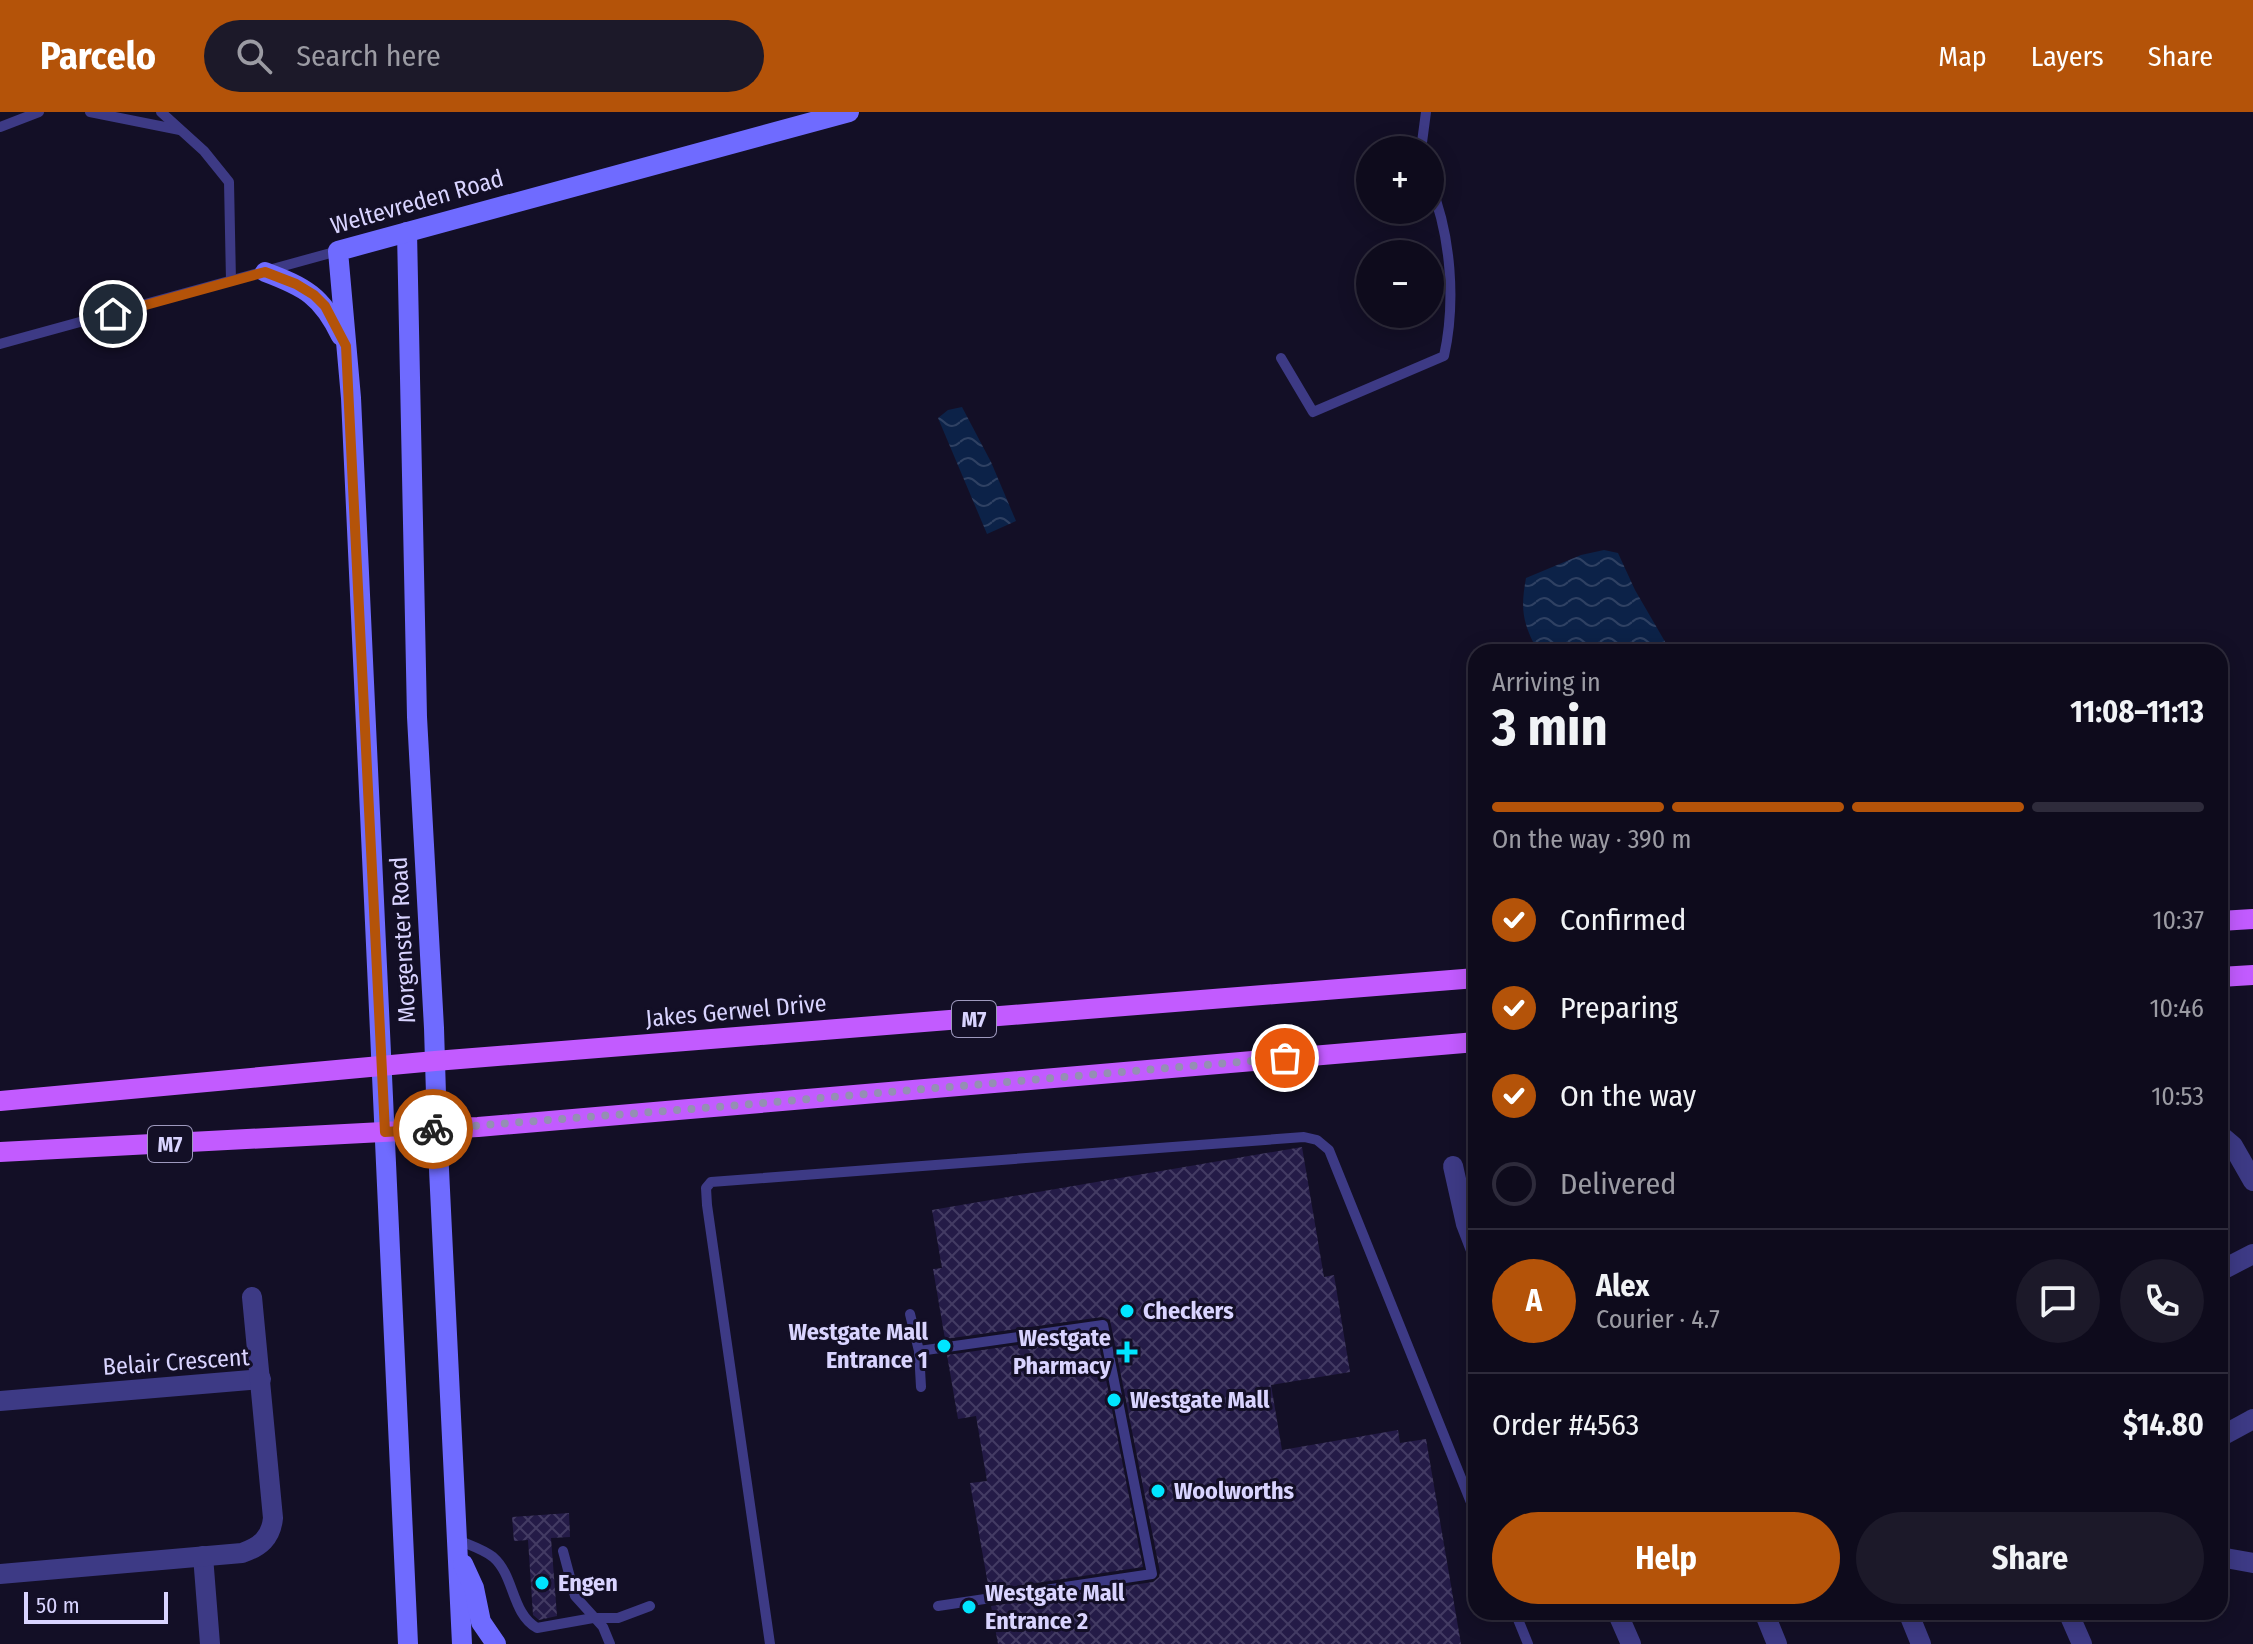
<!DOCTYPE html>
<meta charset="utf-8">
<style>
body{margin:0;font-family:"Fira Sans Condensed",sans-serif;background:#1c1929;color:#f1f3f6;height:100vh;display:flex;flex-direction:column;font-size:30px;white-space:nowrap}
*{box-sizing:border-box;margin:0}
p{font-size:26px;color:#9b9ba3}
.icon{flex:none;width:44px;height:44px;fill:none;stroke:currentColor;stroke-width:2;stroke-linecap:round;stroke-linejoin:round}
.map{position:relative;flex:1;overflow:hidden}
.side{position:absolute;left:1468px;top:532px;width:760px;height:976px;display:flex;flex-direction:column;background:#0e0b1c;border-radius:24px;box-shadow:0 4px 20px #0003,0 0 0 2px #2e2b3b}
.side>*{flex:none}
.fabs{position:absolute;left:1356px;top:24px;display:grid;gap:16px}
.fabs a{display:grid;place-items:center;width:88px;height:88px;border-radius:50%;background:#0e0b1c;box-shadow:0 4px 20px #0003,0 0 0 2px #2e2b3b;font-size:40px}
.scale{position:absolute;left:24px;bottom:20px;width:144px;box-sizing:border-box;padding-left:8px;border:4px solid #d9d4ff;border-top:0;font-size:22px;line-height:28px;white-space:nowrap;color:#d9d4ff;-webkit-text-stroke:6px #130f26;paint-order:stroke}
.pin{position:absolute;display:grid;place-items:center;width:68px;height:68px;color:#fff;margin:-34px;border:4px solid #fff;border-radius:50%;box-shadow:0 2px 8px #0007}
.courier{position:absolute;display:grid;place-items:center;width:80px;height:80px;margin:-40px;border:6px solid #b45309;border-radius:50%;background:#fff;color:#222;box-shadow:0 2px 10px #0007}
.head em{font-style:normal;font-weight:700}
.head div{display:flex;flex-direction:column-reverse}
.head{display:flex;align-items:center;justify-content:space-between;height:136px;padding:0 24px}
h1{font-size:52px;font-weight:700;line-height:60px}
.bar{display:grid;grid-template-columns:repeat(4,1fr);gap:12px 8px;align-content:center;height:96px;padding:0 24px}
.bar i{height:10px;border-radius:6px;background:#2e2b3b}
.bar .selected{background:#b45309}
.bar p{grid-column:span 4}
.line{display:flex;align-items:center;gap:20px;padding:0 24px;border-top:2px solid #2e2b3b}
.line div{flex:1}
.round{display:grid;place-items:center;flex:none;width:84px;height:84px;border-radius:42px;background:#1c1929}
ol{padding:0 24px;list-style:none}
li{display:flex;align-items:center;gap:24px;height:88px}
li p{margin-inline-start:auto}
li .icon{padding:8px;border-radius:50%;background:#b45309;color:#fff;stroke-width:4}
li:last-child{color:#9b9ba3}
li i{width:44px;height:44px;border:4px solid #2e2b3b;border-radius:50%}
.button{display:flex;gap:16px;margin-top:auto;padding:16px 24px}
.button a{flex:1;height:92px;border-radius:48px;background:#b45309;color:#fff;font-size:32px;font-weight:700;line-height:92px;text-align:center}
.button a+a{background:#1c1929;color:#f1f3f6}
header{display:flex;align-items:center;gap:48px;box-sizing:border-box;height:112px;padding:0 40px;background:#b45309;color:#fff}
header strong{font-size:38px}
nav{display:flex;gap:44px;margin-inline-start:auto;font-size:28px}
.search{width:560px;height:72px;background:#1c1929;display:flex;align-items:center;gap:20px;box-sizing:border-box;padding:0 28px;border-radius:44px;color:#9b9ba3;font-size:30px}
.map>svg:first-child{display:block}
.water{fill:url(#water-waves)}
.building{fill:url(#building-cross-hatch)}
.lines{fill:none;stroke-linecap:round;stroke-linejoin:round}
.lane{stroke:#3d3a85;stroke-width:10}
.street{stroke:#3d3a85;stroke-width:20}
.secondary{stroke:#6f6bff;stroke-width:20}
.primary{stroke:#c25bff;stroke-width:20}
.done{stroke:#948fb3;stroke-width:8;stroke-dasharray:0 14.4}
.route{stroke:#b45309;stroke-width:10}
.poi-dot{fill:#00e5ff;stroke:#130f26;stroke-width:3}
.labels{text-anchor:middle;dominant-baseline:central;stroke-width:6;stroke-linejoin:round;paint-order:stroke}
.shield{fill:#130f26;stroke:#9e99be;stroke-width:2}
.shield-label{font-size:22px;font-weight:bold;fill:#d9d4ff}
.street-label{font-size:24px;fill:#d9d4ff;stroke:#130f26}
.poi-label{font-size:24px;font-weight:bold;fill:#d9d4ff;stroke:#130f26;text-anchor:start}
</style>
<header>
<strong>Parcelo</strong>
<div class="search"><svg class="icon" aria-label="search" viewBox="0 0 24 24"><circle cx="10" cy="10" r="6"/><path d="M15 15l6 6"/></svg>Search here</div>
<nav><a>Map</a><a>Layers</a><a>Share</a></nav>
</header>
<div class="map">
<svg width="2253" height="1532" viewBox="0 0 2253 1532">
<defs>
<pattern id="water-waves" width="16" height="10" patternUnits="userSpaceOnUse" patternTransform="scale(2)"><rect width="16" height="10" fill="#0c2248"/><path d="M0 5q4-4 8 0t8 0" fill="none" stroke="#2f4163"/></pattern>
<pattern id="building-cross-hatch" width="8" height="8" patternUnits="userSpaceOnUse" patternTransform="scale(2)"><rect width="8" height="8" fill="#241b47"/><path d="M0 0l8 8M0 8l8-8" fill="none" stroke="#433b63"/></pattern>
</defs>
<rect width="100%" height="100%" fill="#130f26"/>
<g class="water">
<polygon points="962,295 991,350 1016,409 987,422 938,306 948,298"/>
<path d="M1604,438L1618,441L1635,478L1671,540H1538C1523,511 1520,499 1526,466L1581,443Z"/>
</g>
<g class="building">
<polygon points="1302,1035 1324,1165 1334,1163 1350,1260 1271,1273 1282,1338 1398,1318 1400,1331 1426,1327 1461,1532 998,1532 991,1494 1153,1470 1159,1465 1160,1460 1110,1208 1102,1205 945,1227 933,1157 942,1156 932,1098"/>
<polygon points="1097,1222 1143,1455 989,1478 970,1371 987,1369 976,1304 958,1307 947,1243"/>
<polygon points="569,1401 570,1425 551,1426 557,1504 539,1508 533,1503 528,1428 514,1429 512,1405"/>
</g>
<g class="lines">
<g class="lane">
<polyline points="90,0 180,18"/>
<polyline points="161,0 204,39 229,70 231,169"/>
<polyline points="0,15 39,0"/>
<polyline points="1421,38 1426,0"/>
<polyline points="0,232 338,139"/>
<path d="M1281,246L1313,300L1444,244C1456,190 1451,123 1430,72"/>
<polyline points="910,1202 919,1239 921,1275"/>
<polyline points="919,1239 1103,1213 1152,1462 938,1494"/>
<path d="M458,1428C469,1433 483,1437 493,1445C515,1464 511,1501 537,1516L593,1506H618L650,1494"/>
<polyline points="563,1439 575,1484 603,1515 610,1532"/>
<polyline points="1515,1500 1528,1532"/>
<polyline points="770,1532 707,1093 706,1076 711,1070 1304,1025 1317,1028 1329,1038 1476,1403"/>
</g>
<g class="street">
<polyline points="2220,1023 2233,1034 2253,1069"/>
<polyline points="1453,1054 1466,1112 1476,1138"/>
<polyline points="2220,1159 2253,1142"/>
<polyline points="0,1289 261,1267"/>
<polyline points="2220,1325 2253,1307"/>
<polyline points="203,1444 210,1532"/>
<polyline points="2220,1445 2253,1451"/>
<path d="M0,1462L242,1441C260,1435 271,1426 273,1406L252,1185"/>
<polyline points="1617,1500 1631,1532"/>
<polyline points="1764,1500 1777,1532"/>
<polyline points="1908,1500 1921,1532"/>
<polyline points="2068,1500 2082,1532"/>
</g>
<g class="secondary">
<polyline points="407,120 417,605 434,916 437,1016 462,1532"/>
<path d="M265,160C305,175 322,184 341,224"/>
<polyline points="463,1452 474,1476 481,1510 496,1532"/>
<polyline points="408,1532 351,286 338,139 849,0"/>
</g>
<g class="primary">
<polyline points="2220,809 2253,807"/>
<polyline points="2220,865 2253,863"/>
<polyline points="0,989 435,949 1476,866"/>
<polyline points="0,1040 478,1015 1476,930"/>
</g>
</g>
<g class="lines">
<polyline class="done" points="433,1017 716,995 1285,946"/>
<polyline class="route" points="113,202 265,160 296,172 314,183 325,194 346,234 385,1020 433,1017"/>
</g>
<g class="poi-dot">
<circle cx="1127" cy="1199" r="8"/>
<circle cx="944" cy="1234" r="8"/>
<path d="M1123 1228h8v8h8v8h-8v8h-8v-8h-8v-8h8z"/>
<circle cx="1114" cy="1288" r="8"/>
<circle cx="1158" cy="1379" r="8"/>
<circle cx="542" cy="1471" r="8"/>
<circle cx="969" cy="1495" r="8"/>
</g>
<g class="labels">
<g class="shield">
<rect x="952" y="889" width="44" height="36" rx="6"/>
<rect x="148" y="1014" width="44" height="36" rx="6"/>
</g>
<g class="shield-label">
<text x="974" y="907">M7</text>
<text x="170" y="1032">M7</text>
</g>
<g class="street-label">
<text transform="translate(417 90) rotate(-16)">Weltevreden Road</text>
<text transform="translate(403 828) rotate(-93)">Morgenster Road</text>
<text transform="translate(736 899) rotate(-5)">Jakes Gerwel Drive</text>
<text transform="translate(176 1250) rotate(-4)">Belair Crescent</text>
</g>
<g class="poi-label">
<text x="1143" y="1199">Checkers</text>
<text x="928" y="1220" text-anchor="end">Westgate Mall<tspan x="928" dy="28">Entrance 1</tspan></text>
<text x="1111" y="1226" text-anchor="end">Westgate<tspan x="1111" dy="28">Pharmacy</tspan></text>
<text x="1130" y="1288">Westgate Mall</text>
<text x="1174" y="1379">Woolworths</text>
<text x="558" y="1471">Engen</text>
<text x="985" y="1481">Westgate Mall<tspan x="985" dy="28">Entrance 2</tspan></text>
</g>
</g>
</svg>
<div class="fabs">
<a>+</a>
<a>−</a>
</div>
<div class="scale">50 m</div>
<div class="pin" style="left:1285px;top:946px;background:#ea580c"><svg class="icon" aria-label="bag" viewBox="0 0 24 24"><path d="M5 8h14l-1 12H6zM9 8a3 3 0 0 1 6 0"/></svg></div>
<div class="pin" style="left:113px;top:202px;background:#1f2937"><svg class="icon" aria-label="home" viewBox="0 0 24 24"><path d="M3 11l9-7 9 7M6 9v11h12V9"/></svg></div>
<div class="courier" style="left:433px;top:1017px"><svg class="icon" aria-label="bike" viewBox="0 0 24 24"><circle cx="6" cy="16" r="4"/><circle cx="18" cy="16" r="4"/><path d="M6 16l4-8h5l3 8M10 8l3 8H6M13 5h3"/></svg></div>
<section class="side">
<div class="head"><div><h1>3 min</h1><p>Arriving in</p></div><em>11:08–11:13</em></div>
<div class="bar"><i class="selected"></i><i class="selected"></i><i class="selected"></i><i></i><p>On the way · 390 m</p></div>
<ol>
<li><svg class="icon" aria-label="check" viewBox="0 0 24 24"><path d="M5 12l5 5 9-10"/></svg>Confirmed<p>10:37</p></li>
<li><svg class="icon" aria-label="check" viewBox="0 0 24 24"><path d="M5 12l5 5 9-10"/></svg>Preparing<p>10:46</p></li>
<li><svg class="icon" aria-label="check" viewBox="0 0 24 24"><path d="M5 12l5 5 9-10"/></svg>On the way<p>10:53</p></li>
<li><i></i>Delivered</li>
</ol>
<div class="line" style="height:144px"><b class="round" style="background:#b45309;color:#fff">A</b><div><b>Alex</b><p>Courier · 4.7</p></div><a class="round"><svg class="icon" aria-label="chat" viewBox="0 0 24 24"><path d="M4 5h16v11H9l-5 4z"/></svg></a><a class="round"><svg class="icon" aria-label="phone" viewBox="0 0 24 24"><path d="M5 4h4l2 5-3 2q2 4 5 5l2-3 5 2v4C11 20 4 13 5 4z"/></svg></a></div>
<div class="line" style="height:104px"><div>Order #4563</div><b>$14.80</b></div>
<div class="button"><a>Help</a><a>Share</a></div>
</section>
</div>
